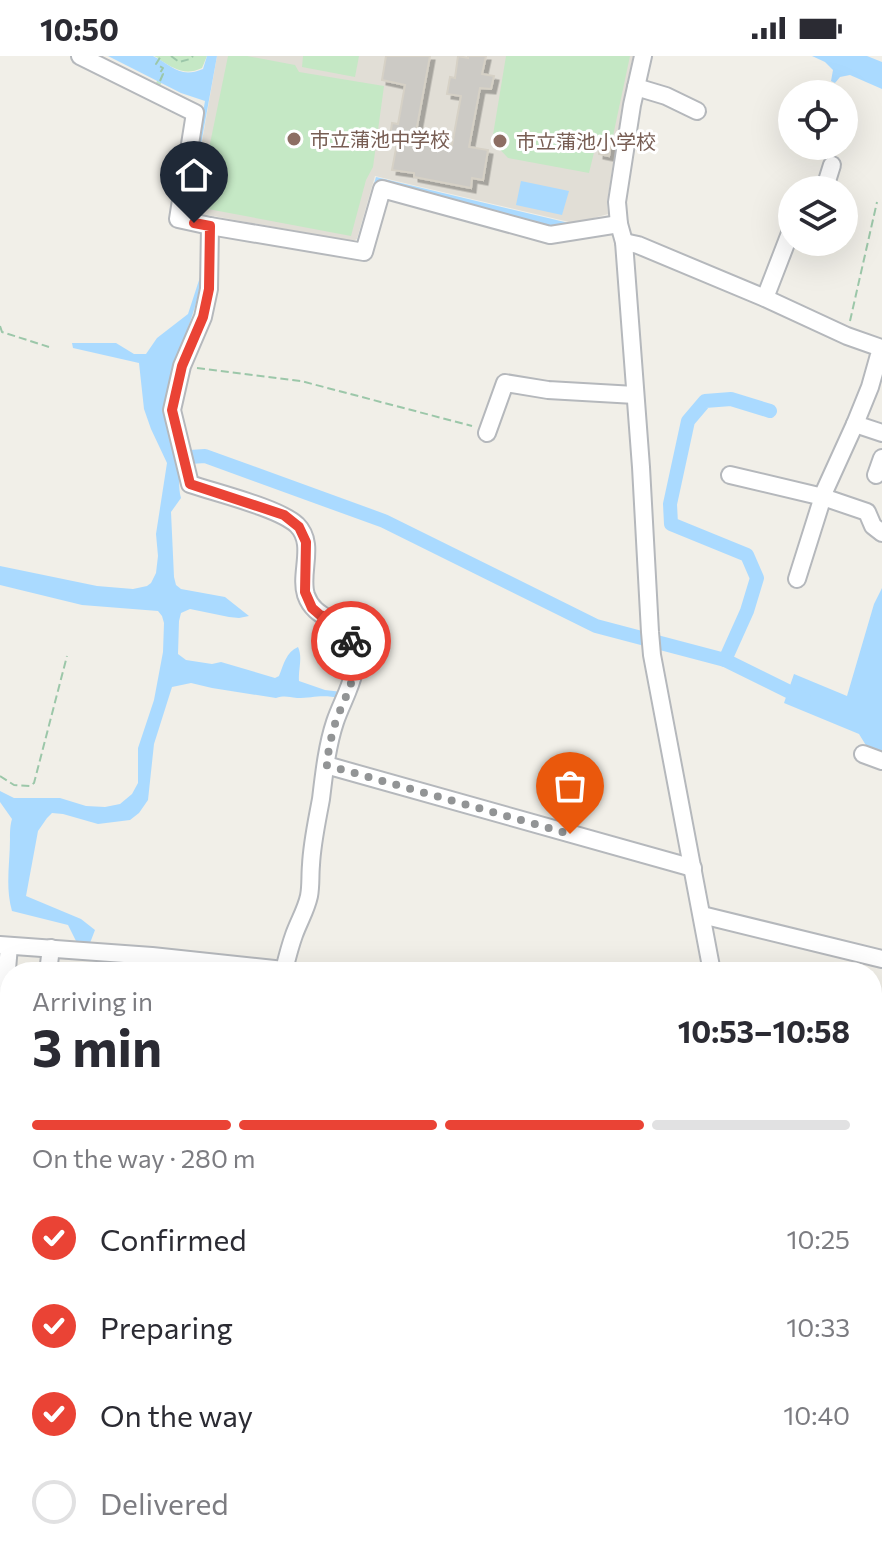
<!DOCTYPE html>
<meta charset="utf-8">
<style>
body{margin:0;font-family:Commissioner,"Noto Sans JP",sans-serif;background:#f2f2f3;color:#2b2b33;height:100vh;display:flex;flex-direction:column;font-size:30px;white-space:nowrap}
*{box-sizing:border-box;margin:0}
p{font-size:26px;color:#7c7c81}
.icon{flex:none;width:44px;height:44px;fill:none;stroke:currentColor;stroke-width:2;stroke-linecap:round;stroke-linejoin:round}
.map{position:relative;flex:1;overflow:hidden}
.panel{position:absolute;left:0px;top:906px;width:882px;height:600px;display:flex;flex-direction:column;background:#fff;border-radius:32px 32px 0 0;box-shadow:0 8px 32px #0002}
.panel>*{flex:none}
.controls{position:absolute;left:778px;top:24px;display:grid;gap:16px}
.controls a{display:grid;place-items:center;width:80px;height:80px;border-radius:50%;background:#fff;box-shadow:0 8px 32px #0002;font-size:40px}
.pin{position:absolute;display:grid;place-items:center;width:68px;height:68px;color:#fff;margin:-82px -34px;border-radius:50% 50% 50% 0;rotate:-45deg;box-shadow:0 0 8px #0007}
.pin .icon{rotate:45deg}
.courier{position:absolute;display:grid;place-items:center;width:80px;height:80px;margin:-40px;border:6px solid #ea4335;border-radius:50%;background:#fff;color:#222;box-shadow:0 2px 10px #0007}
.summary em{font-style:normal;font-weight:700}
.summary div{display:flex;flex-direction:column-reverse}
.summary{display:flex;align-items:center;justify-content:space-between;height:136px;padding:0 32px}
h1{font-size:52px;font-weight:700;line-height:60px}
.bar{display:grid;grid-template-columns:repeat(4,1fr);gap:12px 8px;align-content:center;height:96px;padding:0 32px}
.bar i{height:10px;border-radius:6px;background:#e1e1e2}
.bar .current{background:#ea4335}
.bar p{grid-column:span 4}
ol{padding:0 32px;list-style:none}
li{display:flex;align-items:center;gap:24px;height:88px}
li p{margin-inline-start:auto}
li .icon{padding:8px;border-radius:50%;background:#ea4335;color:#fff;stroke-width:4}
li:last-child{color:#7c7c81}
li i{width:44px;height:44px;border:4px solid #e1e1e2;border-radius:50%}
.status{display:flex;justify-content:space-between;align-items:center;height:56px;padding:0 40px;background:#fff;direction:ltr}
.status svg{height:22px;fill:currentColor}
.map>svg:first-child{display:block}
.education{fill:#e1ded6}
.green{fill:#c5e8c5}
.water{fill:#aadaff}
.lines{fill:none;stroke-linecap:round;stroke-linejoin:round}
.canal{stroke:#aadaff;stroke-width:14}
.building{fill:#cccac5;stroke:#d6d1c6;stroke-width:2;filter:url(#shadow)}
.minor-casing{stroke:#b5b8bc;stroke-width:20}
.path{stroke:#9cc7a9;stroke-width:2;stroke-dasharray:8 4;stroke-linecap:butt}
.minor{stroke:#fff;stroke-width:16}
.done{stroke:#929495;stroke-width:8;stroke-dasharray:0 14.4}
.route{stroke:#ea4335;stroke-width:10}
.education-dot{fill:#8d6e63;stroke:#fff;stroke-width:3}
.labels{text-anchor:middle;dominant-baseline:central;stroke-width:6;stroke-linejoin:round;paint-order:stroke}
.education-label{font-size:20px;fill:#785e54;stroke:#fff;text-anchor:start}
</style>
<div class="status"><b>10:50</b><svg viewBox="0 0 49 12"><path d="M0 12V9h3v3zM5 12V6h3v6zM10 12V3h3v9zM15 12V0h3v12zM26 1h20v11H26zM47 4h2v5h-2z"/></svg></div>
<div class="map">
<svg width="882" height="1506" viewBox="0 0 882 1506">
<defs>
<filter id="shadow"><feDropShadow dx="4.5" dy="4.5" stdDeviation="0" flood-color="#0004"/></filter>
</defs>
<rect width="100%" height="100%" fill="#f1efe8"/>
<polygon class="education" points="217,0 633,0 622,50 607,147 608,158 569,169 569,166 375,120 357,183 353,185 191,156 190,154"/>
<g class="green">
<path d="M154,0H207L202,12C185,20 175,13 160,4L158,7L166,11L163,15L166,17L159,32L154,30L161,19L158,17L161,12L154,9L158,2Z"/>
<polygon points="228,0 247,0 295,9 299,16 384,30 373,111 366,124 351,180 197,151"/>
<polygon points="303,0 359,0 355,21 302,11"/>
<polygon points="506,0 630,0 613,80 598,80 589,117 508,102 492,85"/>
</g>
<g class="water">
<path d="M108,0H153C172,9 179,23 203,13L207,0H217L189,154L190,157L353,186L357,185L376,121L569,167L568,169L555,172L501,156L495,159L457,150L455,144L378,126L359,189L190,161L186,154L205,45L181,37Z"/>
<polygon points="812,0 867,0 882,6 882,33 850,19 840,21 835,27 831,25 833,14 825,6"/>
<polygon points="521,125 569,135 562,159 516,149"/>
<path d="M202,215C198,262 171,302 166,349C165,365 175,394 178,411C180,422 178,431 181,442L171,456L174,521L176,529L181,533L225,541L249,560L239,562L229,561L190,553L181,557L179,565L178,598L186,604L212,608L221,606L275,622L279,620C284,608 286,596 298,591C303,602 298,613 299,625L325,634L342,636L340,642C321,638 313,642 297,642C288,641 285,639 276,642L212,632L191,627L172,631L154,688L148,744L139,757L130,764L98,768L63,758L52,757L47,762L38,775L26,840L81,863L95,874L90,887L76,885L68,869L12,855C5,831 10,807 10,783C10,775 10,770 12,763L0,746V735L14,742H60L86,750L105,751L120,748L132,738L138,727V692L154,644L163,596L164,567L162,560L158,555L82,549L0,529V510L97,530L133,533L147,530L151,527L156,517L158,500L156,478L167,407L151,373L144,353L139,307L73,292L72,287H116L134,298H146L157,282L188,258Z"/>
<polygon points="882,532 882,697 867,691 859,678 784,647 794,618 847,640 874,548"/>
</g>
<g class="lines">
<g class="canal">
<polyline points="174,402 205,400 384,465 596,570 725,604 804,643"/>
<polyline points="725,604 747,555 757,522 747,499 671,468 670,448 688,365 705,345 731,343 770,355"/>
</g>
</g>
<g class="building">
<polygon points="386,0 430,0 416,76 419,77 418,84 452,89 461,40 447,38 450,21 455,22 458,0 468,2 468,0 486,0 482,18 494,20 491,33 480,32 469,91 488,94 483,124 472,122 471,132 414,121 414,117 392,114 398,82 390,81 392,67 398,68 405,29 382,24"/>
<polygon points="601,85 611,87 609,100 599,98"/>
</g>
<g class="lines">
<g class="minor-casing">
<g id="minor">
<polyline points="80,0 195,57 178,163 210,170 364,196 382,133 550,179 619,168"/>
<polyline points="643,0 632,49 617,146 619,168 624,186 641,411 650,576 652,599 712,916"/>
<polyline points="636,31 666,40 697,55"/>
<polyline points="818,134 827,125 832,109"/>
<path d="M210,170L209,233L203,261L182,310L172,354L190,428C216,437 279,452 297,469C316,488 299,517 306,539C315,565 341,561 351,585C363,615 344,639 335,666C327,690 324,718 321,743C317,765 312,787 311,809C310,819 311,830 309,840C306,854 299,865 294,879C290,890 287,902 284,914L294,916"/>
<polyline points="624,186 638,189 765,242 847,280 881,292 870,331 855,368 882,377"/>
<polyline points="765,242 792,172"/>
<polyline points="487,377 505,327 548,334 635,339"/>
<polyline points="730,419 823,441 867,456 873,470 882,477"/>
<polyline points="876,419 882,402"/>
<polyline points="797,523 825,434 855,368"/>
<polyline points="863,698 882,705"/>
<polyline points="326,709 693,812"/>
<polyline points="702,859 882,903"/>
<polyline points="0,889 152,900 284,914"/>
<polyline points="9,890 2,972 10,973"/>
<polyline points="48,916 51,892"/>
<polyline points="872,1013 882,982"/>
<polyline points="872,1032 882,1034"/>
<polyline points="0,1139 10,1141"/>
<polyline points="0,1227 10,1230"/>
<polyline points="872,1277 882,1287"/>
<polyline points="0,1326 10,1334"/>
<polyline points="75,1496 79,1506"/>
<polyline points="805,1496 809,1506"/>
<polyline points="546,1506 551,1496"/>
<polyline points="877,1506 882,1475"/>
</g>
</g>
<g class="path">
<polyline points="171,0 179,6 190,3 193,0"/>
<polyline points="160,25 163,18 160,17 163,12 156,8 161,0"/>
<polyline points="850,265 877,146"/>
<polyline points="0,270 2,276 49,291"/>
<polyline points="197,312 301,325 472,370"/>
<polyline points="0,720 14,729 30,730 34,727 67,600"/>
<polyline points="872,1376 882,1378"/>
</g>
<use href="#minor" class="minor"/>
</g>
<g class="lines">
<path class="done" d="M351,585C360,621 348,632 336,665C331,679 329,694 326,709L570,778"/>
<polyline class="route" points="194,167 210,170 209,233 203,261 182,310 172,354 190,428 284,459 299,471 306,486 305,536 312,552 320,559 329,562 343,573 351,585"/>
</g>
<g class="education-dot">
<circle cx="294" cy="83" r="8"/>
<circle cx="500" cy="85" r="8"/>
</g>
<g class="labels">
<g class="education-label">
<text x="310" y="83">市立蒲池中学校</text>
<text x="516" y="85">市立蒲池小学校</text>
</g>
</g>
</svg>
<div class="controls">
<a><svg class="icon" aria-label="locate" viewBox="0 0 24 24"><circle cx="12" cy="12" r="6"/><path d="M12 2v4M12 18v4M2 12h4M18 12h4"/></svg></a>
<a><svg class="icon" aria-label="layers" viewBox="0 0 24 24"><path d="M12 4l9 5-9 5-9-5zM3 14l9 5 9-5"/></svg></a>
</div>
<div class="pin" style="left:570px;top:778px;background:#ea580c"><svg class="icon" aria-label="bag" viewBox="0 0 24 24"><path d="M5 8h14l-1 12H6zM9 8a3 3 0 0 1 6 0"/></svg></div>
<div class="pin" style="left:194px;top:167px;background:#1f2937"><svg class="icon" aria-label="home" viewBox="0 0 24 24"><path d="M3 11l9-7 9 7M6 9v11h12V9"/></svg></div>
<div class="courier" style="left:351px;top:585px"><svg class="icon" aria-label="bike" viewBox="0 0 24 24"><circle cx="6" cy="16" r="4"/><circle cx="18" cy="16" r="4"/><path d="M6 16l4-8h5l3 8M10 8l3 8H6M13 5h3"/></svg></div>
<section class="panel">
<div class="summary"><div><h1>3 min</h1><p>Arriving in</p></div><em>10:53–10:58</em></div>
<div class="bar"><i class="current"></i><i class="current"></i><i class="current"></i><i></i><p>On the way · 280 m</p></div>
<ol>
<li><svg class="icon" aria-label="check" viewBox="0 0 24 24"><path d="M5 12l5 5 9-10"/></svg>Confirmed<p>10:25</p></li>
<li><svg class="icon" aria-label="check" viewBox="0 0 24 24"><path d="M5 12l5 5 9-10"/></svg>Preparing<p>10:33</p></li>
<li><svg class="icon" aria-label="check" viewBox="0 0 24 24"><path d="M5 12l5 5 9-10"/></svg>On the way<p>10:40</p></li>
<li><i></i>Delivered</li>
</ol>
</section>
</div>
